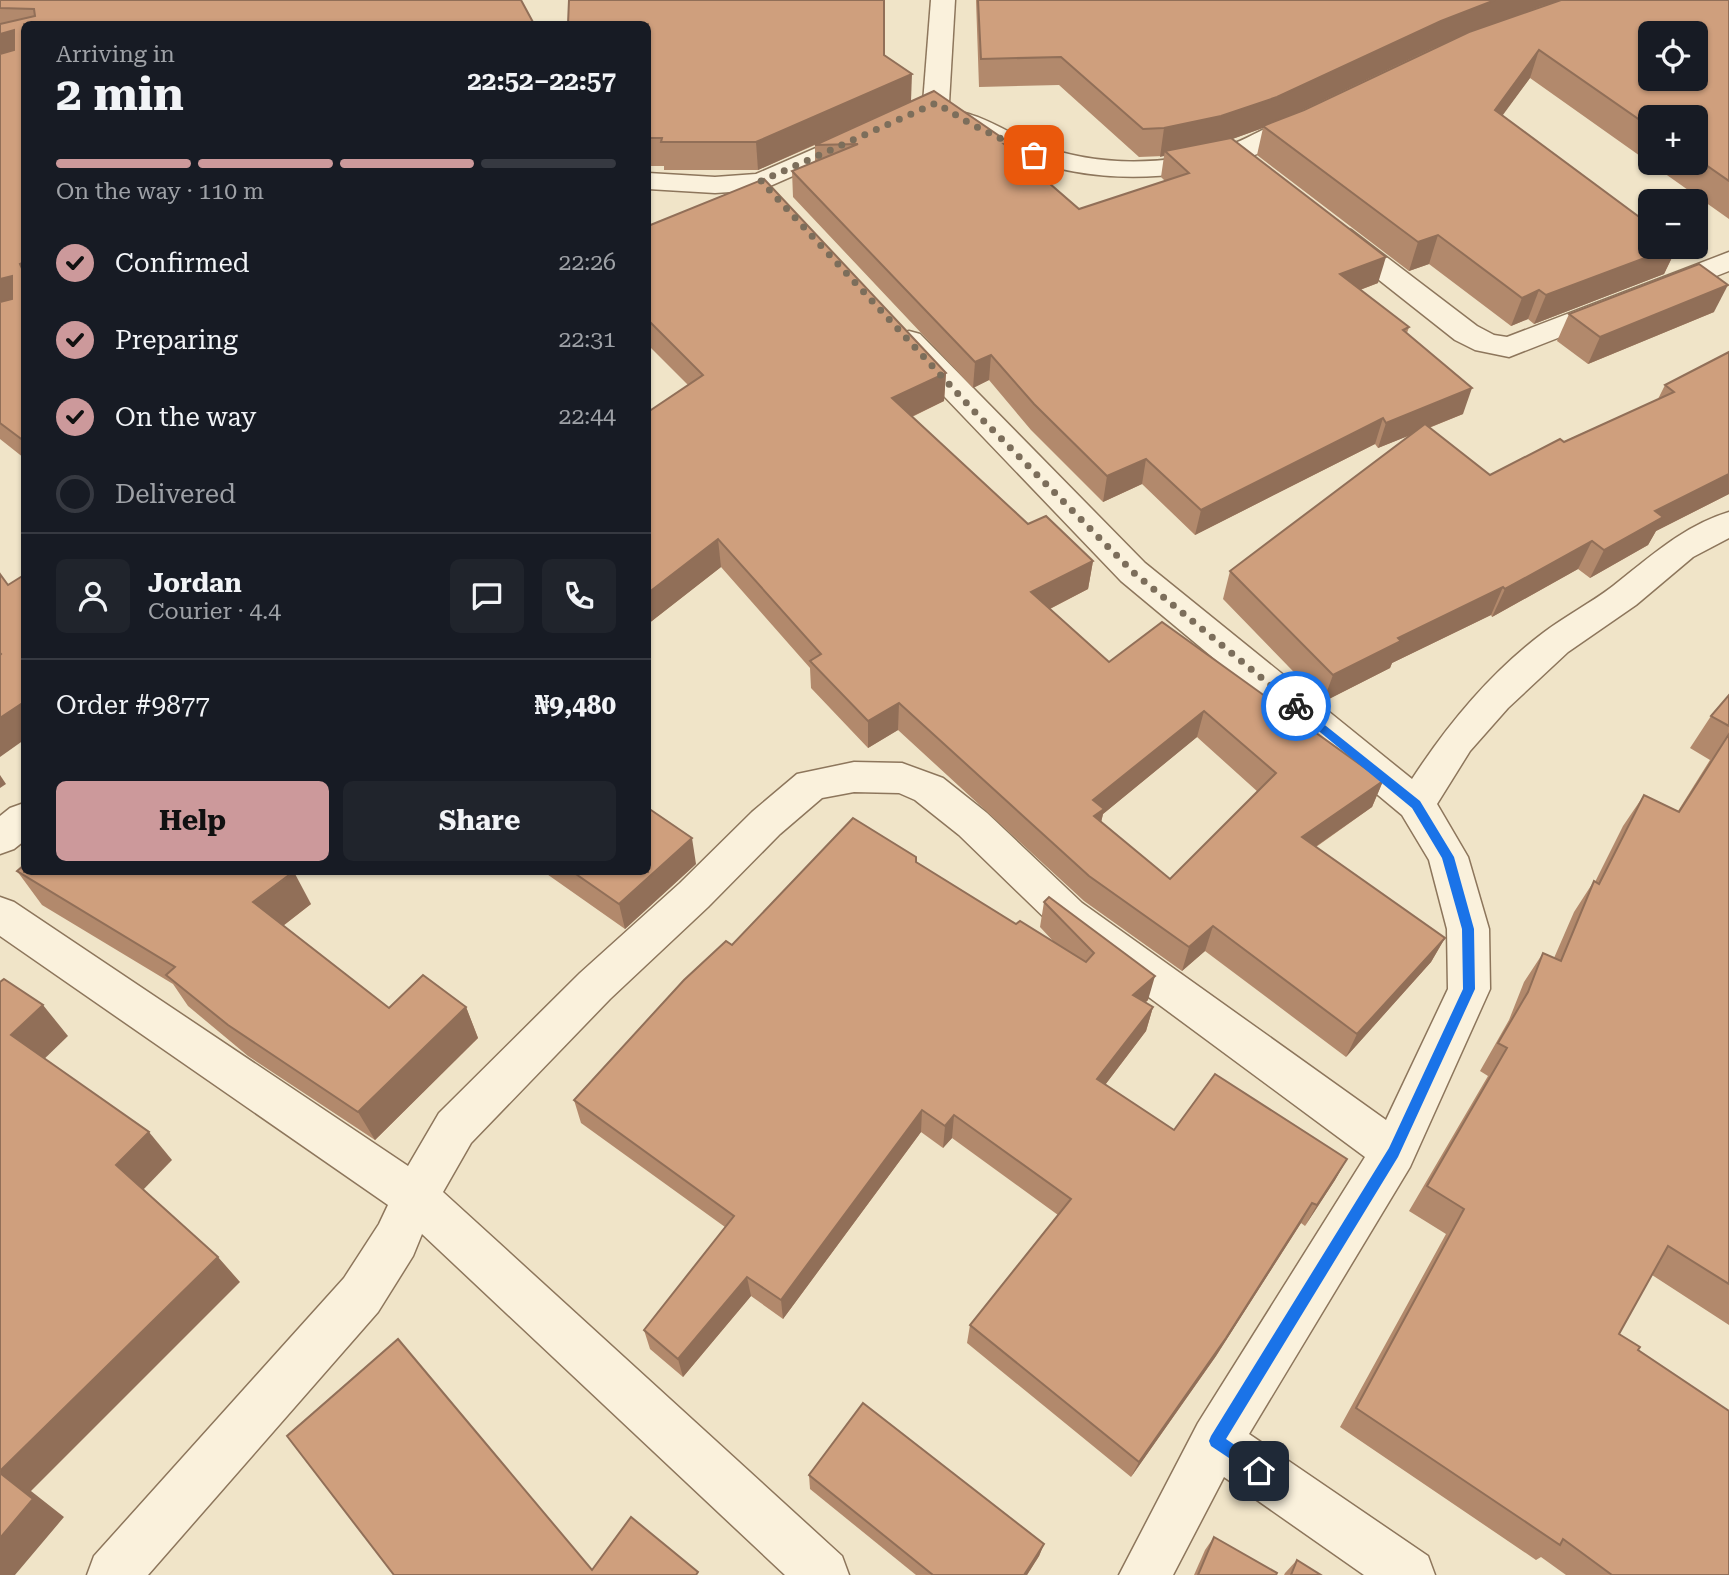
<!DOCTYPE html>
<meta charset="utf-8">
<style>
body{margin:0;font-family:"Roboto Serif",serif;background:#20242c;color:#f1f3f6;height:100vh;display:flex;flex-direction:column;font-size:26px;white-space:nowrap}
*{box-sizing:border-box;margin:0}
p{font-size:23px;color:#9ea1a6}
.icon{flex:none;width:38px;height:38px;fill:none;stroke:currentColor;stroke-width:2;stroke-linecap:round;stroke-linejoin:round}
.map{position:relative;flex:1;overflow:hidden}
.details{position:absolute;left:21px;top:21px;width:630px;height:854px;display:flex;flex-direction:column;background:#171b24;border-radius:10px;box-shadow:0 2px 5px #0004}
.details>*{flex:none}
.buttons{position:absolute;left:1638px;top:21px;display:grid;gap:14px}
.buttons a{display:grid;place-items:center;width:70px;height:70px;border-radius:10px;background:#171b24;box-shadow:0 2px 5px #0004;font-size:35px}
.pin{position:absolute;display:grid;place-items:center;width:60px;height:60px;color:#fff;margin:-30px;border-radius:14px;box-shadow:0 4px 10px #0006}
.courier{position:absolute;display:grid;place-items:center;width:70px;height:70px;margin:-35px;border:5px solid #1a73e8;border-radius:50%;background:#fff;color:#222;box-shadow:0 2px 9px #0007}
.overview em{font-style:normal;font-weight:700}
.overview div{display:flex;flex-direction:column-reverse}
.overview{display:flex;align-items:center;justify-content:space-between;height:119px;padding:0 35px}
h1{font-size:46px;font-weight:700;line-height:52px}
.bar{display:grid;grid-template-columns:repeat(4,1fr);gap:10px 7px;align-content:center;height:84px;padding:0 35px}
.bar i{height:9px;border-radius:5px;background:#363941}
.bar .current{background:#cc999b}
.bar p{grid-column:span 4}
.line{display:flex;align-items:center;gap:18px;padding:0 35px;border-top:2px solid #363941}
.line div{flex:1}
.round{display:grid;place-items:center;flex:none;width:74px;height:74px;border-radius:10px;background:#20242c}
ol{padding:0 35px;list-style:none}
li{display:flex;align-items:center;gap:21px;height:77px}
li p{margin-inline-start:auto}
li .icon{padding:7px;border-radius:50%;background:#cc999b;color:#111;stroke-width:4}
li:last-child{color:#9ea1a6}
li i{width:38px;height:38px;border:4px solid #363941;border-radius:50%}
.cta{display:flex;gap:14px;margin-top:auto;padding:14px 35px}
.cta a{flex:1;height:80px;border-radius:10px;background:#cc999b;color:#111;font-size:28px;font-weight:700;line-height:80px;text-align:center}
.cta a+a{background:#20242c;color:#f1f3f6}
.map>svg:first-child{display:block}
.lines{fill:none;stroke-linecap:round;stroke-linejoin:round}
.street-casing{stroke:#8d765c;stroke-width:3}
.street{fill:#faf1dc;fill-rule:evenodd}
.wall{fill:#b2896c;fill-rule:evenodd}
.shaded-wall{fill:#916f58}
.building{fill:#cf9f7d;stroke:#916f58;stroke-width:2;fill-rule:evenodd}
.route{fill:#1a73e8}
.done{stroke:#7c6e5b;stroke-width:7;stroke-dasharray:0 12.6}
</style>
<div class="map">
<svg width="1729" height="1575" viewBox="0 0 1729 1575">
<rect width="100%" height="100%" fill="#f0e4c8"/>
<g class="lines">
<g class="street-casing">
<g id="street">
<polygon points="931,0 955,0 949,103 945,109 936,111 927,109 923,103"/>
<path d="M1309,110L1318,112L1322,118L1318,124C1293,136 1268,151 1241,160C1164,184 1082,183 1007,152C990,145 962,136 952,121L956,115L965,113C990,119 1013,136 1038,145C1096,166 1162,167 1221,148C1252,139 1278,118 1309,110Z"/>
<polygon points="864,127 873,129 877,135 873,141 761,190 715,193 648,189 648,173 715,177 756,174"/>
<polygon points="1341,227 1351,230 1477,326 1494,335 1507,337 1729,252 1729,271 1509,357 1475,350 1455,340 1331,242 1327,236 1331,230"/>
<path d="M909,331L920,334L1145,563L1412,779C1448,724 1490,673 1543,633C1565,616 1591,603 1613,586C1650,557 1683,526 1729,512V538L1693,557L1636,605L1568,652L1508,708L1470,751L1437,804L1468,857L1489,929L1490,989L1410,1167L1249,1434L1428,1556L1435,1575H1364L1224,1477L1173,1575H1119L1198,1423L1365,1157L1054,927L959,835L915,800L899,793L854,792L822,798L780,834L708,907L610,999L471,1143L443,1192L842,1556L849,1575H785L422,1234L413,1256L378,1312L148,1575H87L94,1556L344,1278L379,1224L388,1205L0,936V897L14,902L408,1166L439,1113L580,973L680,883L752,812L797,774L854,762L902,763L943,778L987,813L1082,903L1386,1120L1448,989L1447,929L1429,860L1402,815L1121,581L898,348L894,341L898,334Z"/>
<polygon points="24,803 24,841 14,849 0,854 0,816 10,808"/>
</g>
</g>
<use href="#street" class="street"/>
</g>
<g class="wall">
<polygon points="0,0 534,24 24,24 24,458 0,439"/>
<path d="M976,0H1729V219L1530,78L1502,115L1650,247H1677L1664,274L1534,324L1528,319L1511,326L1429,264L1409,271L1257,155L1263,128L1232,139L1378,283L1360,290L1409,327L1407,333L1463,414L1429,428L1490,475L1658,399L1665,385L1729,352V494L1656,531L1648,545L1590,578L1578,569L1492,617L1491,615L1392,663L1390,668L1323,702L1223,599L1230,571L1410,435L1378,448L1375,444L1195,535L1142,484L1103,502L1031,430L989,380L973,388L793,197L792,171L815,162V145L758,170H664V166H648V24L884,55L911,101L1011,144V150L1079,209L1165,181L1161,177L1164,156L1139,157L1059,85L979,87ZM1433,48L1304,110L1292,115ZM1650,117H1696V163H1650Z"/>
<path d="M648,226L946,373L944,401L912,417L1028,524L1093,561L1088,589L1050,609L1109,662L1383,781L1372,807L1316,847L1445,938L1431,962L1346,1057L1205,951L1182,971L1084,901L898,730L868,748L811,688L810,668L721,567L648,624V412L688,385L648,345ZM1197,737L1258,792L1170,879L1101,822L1103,814Z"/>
<polygon points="1714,312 1588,364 1557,341 1569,314"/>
<polygon points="1729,695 1729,1325 1652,1275 1619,1334 1638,1350 1729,1575 1566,1575 1541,1557 1536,1560 1340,1427 1446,1234 1409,1211 1488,1076 1480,1071 1509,1020 1524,982 1543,953 1554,958 1574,912 1594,881 1595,882 1623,826 1644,795 1678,811 1710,760 1690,748 1711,716"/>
<polygon points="916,862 1016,924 1054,942 1040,927 1044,902 1148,1000 1145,1003 1153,1007 1146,1031 1105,1085 1174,1130 1347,1159 1335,1180 1305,1226 1301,1223 1216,1356 1131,1477 967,1343 970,1325 1058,1215 952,1138 943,1148 921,1132 783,1319 751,1296 683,1377 650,1349 644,1330 725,1227 581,1123 574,1100 732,945"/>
<polygon points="696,864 625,929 544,872 648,872"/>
<polygon points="17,871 311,904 283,926 389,1008 466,1007 478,1038 375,1140 248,1056 188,1006 173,984 42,905"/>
<polygon points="809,1475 1044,1544 1039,1556 1027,1575 916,1575 810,1489"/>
<polygon points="1214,1537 1276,1575 1194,1575 1205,1550"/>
<polygon points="1297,1560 1321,1575 1284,1575 1285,1573"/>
</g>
<g class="shaded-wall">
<polygon points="1495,0 1564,0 1541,6 1433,48 1271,125 1216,145 1165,151 1164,156 1160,157 1164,128"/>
<polygon points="14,30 24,55 0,65 0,34"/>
<polygon points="1539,50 1530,78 1486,138 1495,110"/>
<polygon points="912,74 911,101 758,170 756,142"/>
<polygon points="1438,235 1429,264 1409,271 1418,242"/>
<polygon points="1674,247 1677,247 1664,274 1534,324 1546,295"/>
<polygon points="1386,257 1378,283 1333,300 1340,274"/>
<polygon points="24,262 24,273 20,264"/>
<polygon points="12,276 24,303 0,311 0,279"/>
<polygon points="1728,285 1714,312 1588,364 1600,337"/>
<polygon points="1539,290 1528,319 1511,326 1522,298"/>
<polygon points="991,355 989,380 973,388 975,362"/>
<polygon points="946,373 944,401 892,426 892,398"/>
<polygon points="1472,388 1463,414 1378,448 1386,423"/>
<polygon points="1383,418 1375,444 1195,535 1201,510"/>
<polygon points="1146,459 1142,484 1103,502 1107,476"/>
<polygon points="1729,474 1729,494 1656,531 1648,545 1590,578 1604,550 1655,511"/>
<polygon points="718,539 721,567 648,624 648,593"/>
<polygon points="1592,541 1578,569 1492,617 1505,589"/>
<polygon points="1093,561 1088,589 1028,620 1031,592"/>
<polygon points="1503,587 1491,615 1392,663 1390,668 1323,702 1333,675 1398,638"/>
<polygon points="24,702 24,740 0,757 0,718"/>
<polygon points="899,703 898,730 868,748 868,721"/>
<polygon points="1204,711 1197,737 1103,814 1098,835 1089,842 1093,800"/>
<polygon points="0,775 6,784 0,788"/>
<polygon points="1383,781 1372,807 1292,863 1302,837"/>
<polygon points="692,838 696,864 625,929 619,904"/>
<polygon points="294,872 311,904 271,935 253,902"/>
<polygon points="1213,926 1205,951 1182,971 1189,947"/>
<polygon points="1445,938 1431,962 1346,1057 1357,1034"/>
<polygon points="1155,976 1148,1000 1126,1019 1133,995"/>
<polygon points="43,1005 68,1036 38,1065 11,1035"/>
<polygon points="466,1007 478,1038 375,1140 358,1112"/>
<polygon points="1153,1007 1146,1031 1092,1102 1097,1079"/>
<polygon points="922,1110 921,1132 783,1319 781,1300"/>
<polygon points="954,1115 952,1138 943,1148 945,1126"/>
<polygon points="149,1132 172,1160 141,1192 116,1165"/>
<polygon points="1347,1159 1335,1180 1305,1226 1317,1205"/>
<polygon points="1312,1203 1301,1223 1216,1356 1131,1477 1139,1462"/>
<polygon points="218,1257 240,1282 31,1491 64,1517 15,1575 0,1575 0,1471"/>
<polygon points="747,1277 751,1296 683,1377 678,1359"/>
<polygon points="1044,1544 1039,1556 1027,1575 1024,1575"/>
</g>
<g class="building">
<polygon points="0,0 521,0 534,24 24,24 24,262 20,264 24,273 24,441 0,423 0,302 12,299 12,276 0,279 0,54 14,50 14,30 0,34 0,24 35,16 34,9 0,8"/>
<polygon points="569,0 884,0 884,55 912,74 756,142 661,142 662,138 648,138 648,24 568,24"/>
<polygon points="978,0 1495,0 1441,21 1277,97 1221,116 1164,128 1143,129 1061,57 981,59"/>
<path d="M1561,0H1729V181L1696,158V117H1650V127L1539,50L1495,110L1650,225V247H1674L1546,295L1539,290L1522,298L1438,235L1418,242L1263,126L1304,110L1469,32ZM1650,33H1696V79H1650Z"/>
<polygon points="934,91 1011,144 1004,144 1079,209 1189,173 1165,151 1231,138 1386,257 1340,274 1409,327 1403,330 1472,388 1386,423 1383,418 1201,510 1146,459 1107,476 1034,404 991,355 975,362 792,171 858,144 815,145"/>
<path d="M764,179L946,373L892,398L1028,524L1046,516L1093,561L1031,592L1109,662L1162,622L1383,781L1302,837L1445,938L1357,1034L1213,926L1189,947L1089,876L899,703L868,721L810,661L821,654L718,539L648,593V412L703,375L648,320V226ZM1204,711L1276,773L1170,879L1094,816L1104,809L1093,800Z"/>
<polygon points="1699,264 1728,285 1600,337 1569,314"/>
<polygon points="1729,352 1729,474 1655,511 1663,517 1604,550 1592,541 1505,589 1503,587 1398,638 1401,641 1333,675 1230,571 1425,424 1490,475 1560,439 1564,442 1674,392 1665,385"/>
<polygon points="0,574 8,585 24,575 24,702 0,718 0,655 1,654 0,653"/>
<polygon points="1729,695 1729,726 1711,716"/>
<polygon points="1729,734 1729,1284 1668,1246 1619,1334 1640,1347 1638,1350 1729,1411 1729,1575 1612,1575 1563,1539 1560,1545 1356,1408 1464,1209 1427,1186 1507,1048 1498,1043 1528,992 1543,953 1561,961 1594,881 1599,884 1644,795 1679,812"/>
<polygon points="648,808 692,838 619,904 573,872 648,872"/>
<polygon points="853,818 916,857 916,862 1016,924 1020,921 1086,962 1094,953 1044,902 1049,897 1155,976 1133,995 1153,1007 1097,1079 1174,1130 1215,1074 1347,1159 1317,1205 1312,1203 1226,1338 1139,1462 970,1325 1071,1199 954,1115 945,1126 922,1110 781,1300 747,1277 678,1359 644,1330 734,1216 574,1100 684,980 726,941 732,945"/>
<polygon points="24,865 24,872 293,872 253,902 389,1008 423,975 466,1007 358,1112 228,1025 166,975 175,967 17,871"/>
<polygon points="4,979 43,1005 11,1035 149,1132 116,1165 218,1257 0,1471 0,982"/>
<polygon points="398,1339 592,1570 631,1517 698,1572 696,1575 394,1575 287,1436"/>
<polygon points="863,1403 1044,1544 1024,1575 933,1575 809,1475"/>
<polygon points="0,1473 33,1499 0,1538"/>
<polygon points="1214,1537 1277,1573 1276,1575 1198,1575"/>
<polygon points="1297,1560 1321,1575 1291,1575"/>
</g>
<polygon class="route" points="1296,702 1420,801 1454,857 1474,929 1475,989 1398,1157 1226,1439 1264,1465 1267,1471 1264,1476 1259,1478 1211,1446 1209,1441 1211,1436 1389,1148 1463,989 1462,929 1442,858 1412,808 1292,709 1291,706"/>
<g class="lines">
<polyline class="done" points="1034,155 969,123 936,103 761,181 973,410 1133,572 1296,706"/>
</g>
</svg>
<div class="buttons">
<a><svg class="icon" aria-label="locate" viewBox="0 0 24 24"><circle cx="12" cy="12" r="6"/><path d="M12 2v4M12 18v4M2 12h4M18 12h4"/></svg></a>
<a>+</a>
<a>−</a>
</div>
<div class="pin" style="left:1034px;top:155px;background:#ea580c"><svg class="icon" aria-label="bag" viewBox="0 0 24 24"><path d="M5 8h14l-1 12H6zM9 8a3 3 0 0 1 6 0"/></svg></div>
<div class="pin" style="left:1259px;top:1471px;background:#1f2937"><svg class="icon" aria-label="home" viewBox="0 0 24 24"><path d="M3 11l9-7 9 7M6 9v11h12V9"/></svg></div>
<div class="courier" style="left:1296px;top:706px"><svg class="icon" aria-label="bike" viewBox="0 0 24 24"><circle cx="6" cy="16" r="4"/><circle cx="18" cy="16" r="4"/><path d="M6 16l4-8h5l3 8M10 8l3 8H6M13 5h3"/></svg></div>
<section class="details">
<div class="overview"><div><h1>2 min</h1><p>Arriving in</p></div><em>22:52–22:57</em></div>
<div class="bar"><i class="current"></i><i class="current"></i><i class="current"></i><i></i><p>On the way · 110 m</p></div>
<ol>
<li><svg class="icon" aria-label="check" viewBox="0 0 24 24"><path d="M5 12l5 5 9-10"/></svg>Confirmed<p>22:26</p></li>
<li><svg class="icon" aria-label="check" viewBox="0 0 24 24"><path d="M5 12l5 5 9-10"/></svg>Preparing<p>22:31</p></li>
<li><svg class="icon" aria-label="check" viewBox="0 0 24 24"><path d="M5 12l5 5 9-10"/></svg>On the way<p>22:44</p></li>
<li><i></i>Delivered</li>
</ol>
<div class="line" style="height:126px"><a class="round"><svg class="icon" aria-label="person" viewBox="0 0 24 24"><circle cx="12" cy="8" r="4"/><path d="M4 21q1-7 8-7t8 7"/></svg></a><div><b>Jordan</b><p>Courier · 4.4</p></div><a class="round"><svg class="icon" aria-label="chat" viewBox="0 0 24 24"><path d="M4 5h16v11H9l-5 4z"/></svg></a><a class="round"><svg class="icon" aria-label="phone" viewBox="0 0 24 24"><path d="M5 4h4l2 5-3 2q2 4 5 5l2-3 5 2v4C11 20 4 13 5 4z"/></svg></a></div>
<div class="line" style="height:91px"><div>Order #9877</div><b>₦9,480</b></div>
<div class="cta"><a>Help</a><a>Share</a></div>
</section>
</div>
